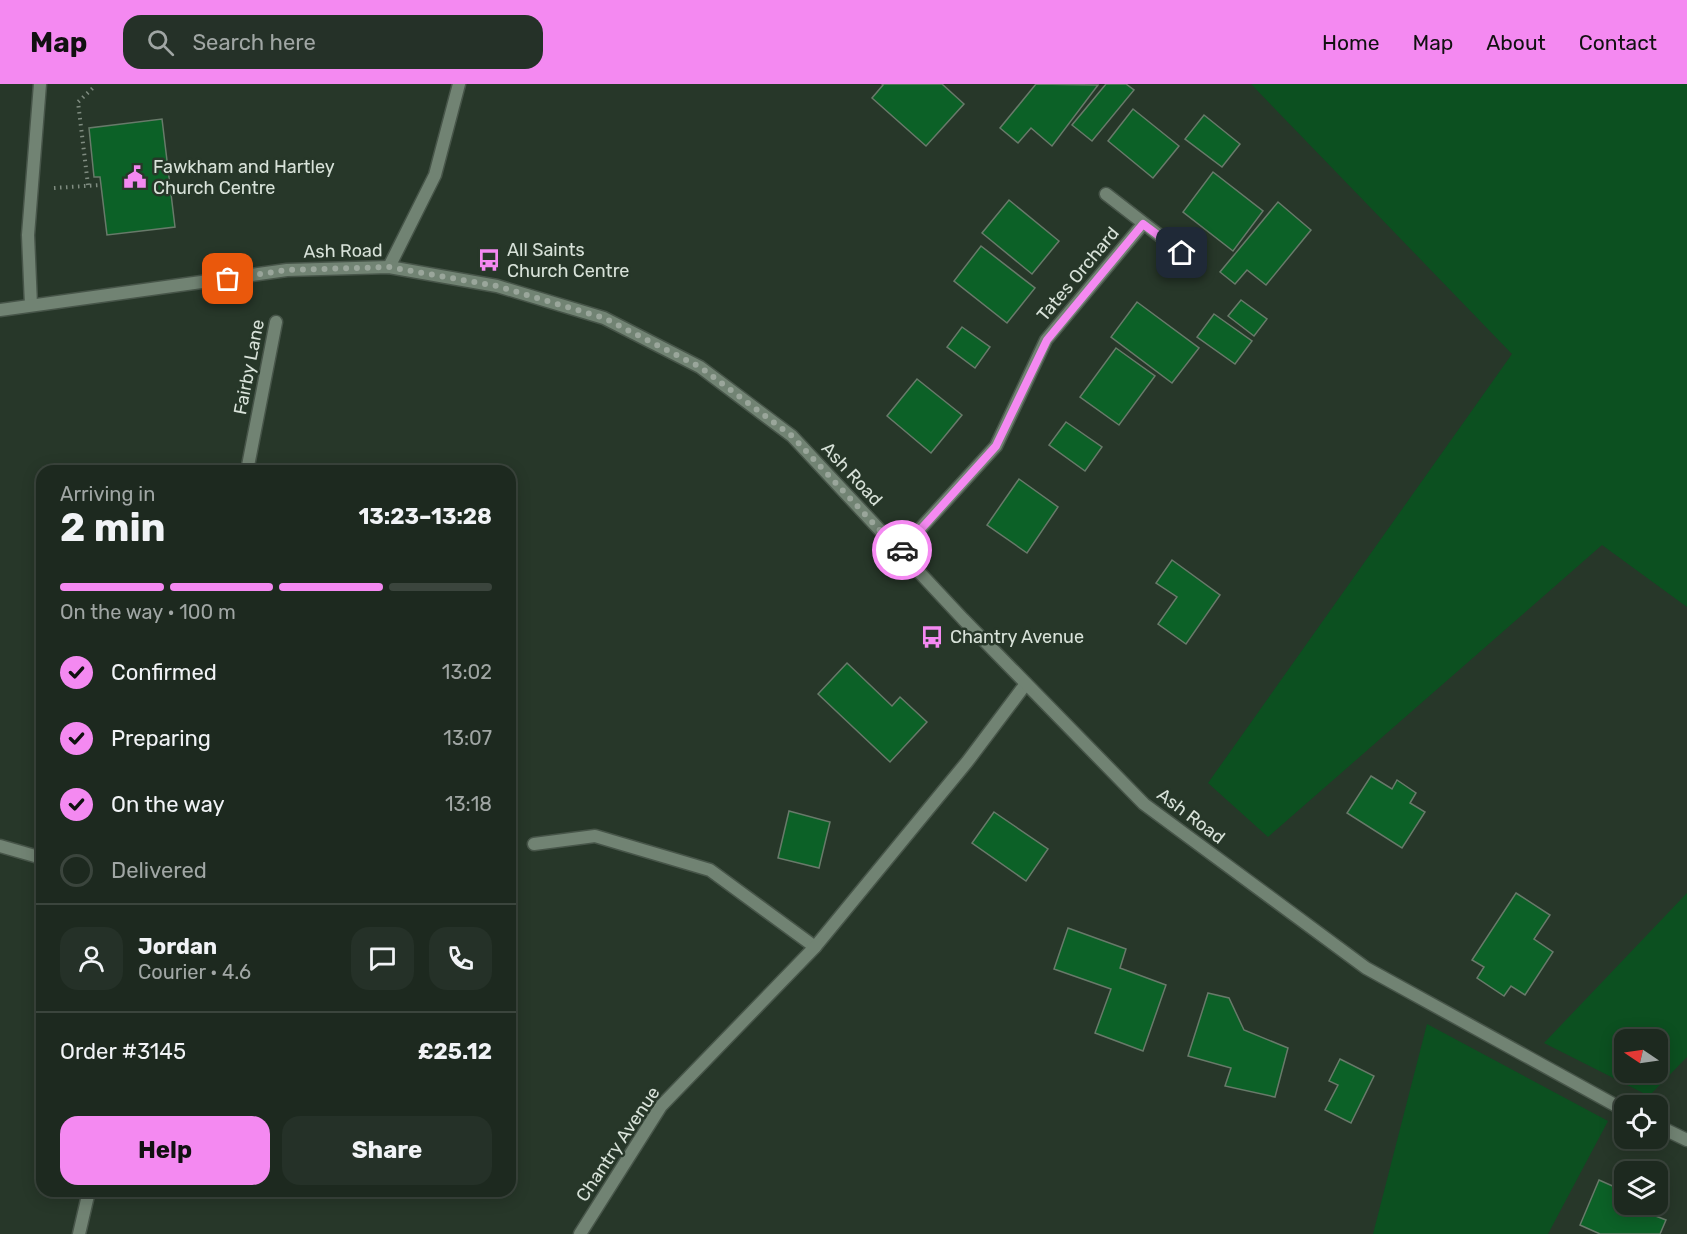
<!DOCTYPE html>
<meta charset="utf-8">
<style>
body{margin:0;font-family:Rubik,sans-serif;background:#253128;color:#f1f3f6;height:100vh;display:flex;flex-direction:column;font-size:22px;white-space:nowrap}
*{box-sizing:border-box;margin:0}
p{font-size:20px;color:#a0a6a4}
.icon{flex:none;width:33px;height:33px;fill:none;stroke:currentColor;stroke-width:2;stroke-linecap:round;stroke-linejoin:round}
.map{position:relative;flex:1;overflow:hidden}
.details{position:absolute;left:36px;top:381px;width:480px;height:732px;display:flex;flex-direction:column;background:#1d291f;border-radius:18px;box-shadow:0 3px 15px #0003,0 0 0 2px #3b453d}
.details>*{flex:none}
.needle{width:39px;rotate:283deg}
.tools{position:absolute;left:1614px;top:945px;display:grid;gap:12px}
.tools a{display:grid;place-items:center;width:54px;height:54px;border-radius:12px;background:#1d291f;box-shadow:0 3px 15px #0003,0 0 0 2px #3b453d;font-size:30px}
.pin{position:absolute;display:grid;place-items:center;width:51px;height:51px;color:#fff;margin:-26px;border-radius:12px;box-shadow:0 3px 9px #0006}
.courier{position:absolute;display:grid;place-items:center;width:60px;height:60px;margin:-30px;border:4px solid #f489f1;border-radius:50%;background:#fff;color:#222;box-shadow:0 2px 8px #0007}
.overview em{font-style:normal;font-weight:700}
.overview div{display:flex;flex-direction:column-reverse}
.overview{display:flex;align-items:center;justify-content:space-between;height:102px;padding:0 24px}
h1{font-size:39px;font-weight:700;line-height:45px}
.bar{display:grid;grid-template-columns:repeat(4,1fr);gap:9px 6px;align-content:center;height:72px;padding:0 24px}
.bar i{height:8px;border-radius:4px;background:#3b453d}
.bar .active{background:#f489f1}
.bar p{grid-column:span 4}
.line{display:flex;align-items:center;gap:15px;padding:0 24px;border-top:2px solid #3b453d}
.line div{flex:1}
.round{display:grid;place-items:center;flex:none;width:63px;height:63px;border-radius:18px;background:#253128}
ol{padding:0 24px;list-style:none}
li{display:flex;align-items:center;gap:18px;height:66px}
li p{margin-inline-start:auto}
li .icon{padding:6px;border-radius:50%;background:#f489f1;color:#111;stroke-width:4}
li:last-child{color:#a0a6a4}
li i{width:33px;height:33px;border:3px solid #3b453d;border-radius:50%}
.primary-button{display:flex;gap:12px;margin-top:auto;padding:12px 24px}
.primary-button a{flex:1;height:69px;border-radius:18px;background:#f489f1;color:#111;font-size:24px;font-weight:700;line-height:69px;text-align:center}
.primary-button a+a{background:#253128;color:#f1f3f6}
header{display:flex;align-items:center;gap:36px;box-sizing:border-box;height:84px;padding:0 30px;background:#f489f1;color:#111}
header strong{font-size:28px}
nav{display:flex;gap:33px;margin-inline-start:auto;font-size:21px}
.search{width:420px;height:54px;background:#253128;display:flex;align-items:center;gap:15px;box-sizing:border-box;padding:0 21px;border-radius:18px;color:#a0a6a4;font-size:22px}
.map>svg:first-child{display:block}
.green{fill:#0c5020;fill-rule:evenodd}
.building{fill:#0c6127;stroke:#687a6a;stroke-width:1.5}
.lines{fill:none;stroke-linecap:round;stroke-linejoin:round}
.minor-casing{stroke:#475549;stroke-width:15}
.tertiary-casing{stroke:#475549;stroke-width:15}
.path{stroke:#7f8c80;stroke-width:4;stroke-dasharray:1.5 4.5;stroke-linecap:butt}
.minor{stroke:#718373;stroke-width:12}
.tertiary{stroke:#718373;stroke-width:12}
.done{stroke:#9aa69b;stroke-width:6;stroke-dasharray:0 10.8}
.route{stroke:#f489f1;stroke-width:8}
.labels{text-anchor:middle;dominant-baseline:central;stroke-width:5;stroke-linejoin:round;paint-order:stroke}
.poi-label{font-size:18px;fill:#d8e2d9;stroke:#273729;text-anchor:start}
.street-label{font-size:18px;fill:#d8e2d9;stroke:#273729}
</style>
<header>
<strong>Map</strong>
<div class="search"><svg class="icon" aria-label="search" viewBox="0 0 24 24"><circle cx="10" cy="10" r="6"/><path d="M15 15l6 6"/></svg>Search here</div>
<nav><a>Home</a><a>Map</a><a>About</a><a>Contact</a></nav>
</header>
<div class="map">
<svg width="1687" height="1150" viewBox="0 0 1687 1150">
<rect width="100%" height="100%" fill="#273729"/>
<g class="green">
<polygon points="1251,0 1687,0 1687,523 1602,461 1268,753 1208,699 1512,270"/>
<path d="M1687,809V973L1649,1012L1544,959ZM1624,956H1658V988H1624Z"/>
<polygon points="1427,940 1608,1037 1548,1150 1373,1150"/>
</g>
<g class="building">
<polygon points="882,0 942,0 964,20 926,62 872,14 883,1"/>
<polygon points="1036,0 1098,1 1052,62 1031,44 1018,59 1000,44"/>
<polygon points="1106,0 1126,0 1134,6 1092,57 1072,41"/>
<polygon points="1133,25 1179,62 1153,94 1108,57"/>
<polygon points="1204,31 1240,60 1222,83 1185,55"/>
<polygon points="162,35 175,143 107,151 100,93 94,93 89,44"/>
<polygon points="1213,88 1263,127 1233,167 1183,128"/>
<polygon points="1009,116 1059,157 1032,190 982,149"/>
<polygon points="1278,118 1311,146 1266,201 1247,186 1235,200 1220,188"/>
<polygon points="981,162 1035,204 1007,239 954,197"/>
<polygon points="1241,216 1267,235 1254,252 1228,232"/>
<polygon points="1137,218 1199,264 1172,299 1111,253"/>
<polygon points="1214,230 1252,257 1235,280 1197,253"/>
<polygon points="962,243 990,263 975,284 947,263"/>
<polygon points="1116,264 1155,292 1119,341 1080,313"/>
<polygon points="917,295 962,331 931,369 887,332"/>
<polygon points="1066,338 1102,363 1085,387 1049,361"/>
<polygon points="1019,395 1058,423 1027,469 987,441"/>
<polygon points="1172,476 1220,511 1186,560 1158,540 1177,513 1156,499"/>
<polygon points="847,579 892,622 900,613 927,638 890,678 818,610"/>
<polygon points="1371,692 1392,705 1397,696 1416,709 1410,719 1425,728 1402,764 1347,729"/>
<polygon points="789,727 830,738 819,784 778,774"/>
<polygon points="994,728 1048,765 1026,797 972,759"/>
<polygon points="1516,809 1550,831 1534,855 1553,868 1525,911 1511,902 1504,912 1477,894 1484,883 1472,876"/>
<polygon points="1068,844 1126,865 1120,884 1166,901 1143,967 1095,949 1111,905 1054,885"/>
<polygon points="1208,909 1229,914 1244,946 1288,964 1275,1013 1225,1002 1231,984 1188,972"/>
<polygon points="1340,975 1374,992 1351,1039 1325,1026 1338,1001 1329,997"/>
<polygon points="1599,1096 1624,1107 1624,1120 1656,1121 1653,1131 1666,1136 1660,1150 1600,1150 1580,1141"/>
</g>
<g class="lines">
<g class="minor-casing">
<g id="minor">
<polyline points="1106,110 1182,169"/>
<polyline points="389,183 435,91 459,0"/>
<polyline points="31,221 28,151 40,0"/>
<polyline points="247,387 276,238"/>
<polyline points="899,468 996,362 1046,256 1143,140"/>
<polyline points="534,760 595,752 710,786 815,863"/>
<polyline points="0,762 42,774"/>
<polyline points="79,1150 89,1107"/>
<polyline points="580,1150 661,1022 815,863 967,678 1025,601"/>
</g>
</g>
<g class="tertiary-casing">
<g id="tertiary">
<polyline points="0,226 287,186 389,183 497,202 604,234 700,283 792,352 963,535 1144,720 1366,884 1624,1026"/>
<polyline points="1658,1042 1687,1056"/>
</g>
</g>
<g class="path">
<polyline points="88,101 78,18 95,2"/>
<polyline points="54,104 101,101"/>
</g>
<use href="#minor" class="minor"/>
<use href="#tertiary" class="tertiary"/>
</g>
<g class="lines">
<polyline class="done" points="228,195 287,186 389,183 497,202 604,234 700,283 792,352 900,468 902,466"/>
<polyline class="route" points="902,466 996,362 1047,256 1143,140 1182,169"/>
</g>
<defs>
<g id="civic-bare" transform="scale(1.8)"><path d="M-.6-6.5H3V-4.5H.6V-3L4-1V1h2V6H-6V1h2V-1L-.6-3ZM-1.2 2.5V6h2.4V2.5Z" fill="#f489f1" stroke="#273729" stroke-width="2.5" paint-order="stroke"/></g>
<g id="bus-bare" transform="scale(1.8)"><path d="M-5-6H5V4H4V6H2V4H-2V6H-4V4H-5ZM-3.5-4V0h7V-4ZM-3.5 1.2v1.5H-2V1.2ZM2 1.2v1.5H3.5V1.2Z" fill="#f489f1" stroke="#273729" stroke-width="2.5" paint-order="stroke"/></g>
</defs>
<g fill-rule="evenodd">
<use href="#civic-bare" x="135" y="93"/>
<use href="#bus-bare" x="489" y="176"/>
<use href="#bus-bare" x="932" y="553"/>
</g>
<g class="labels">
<g class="poi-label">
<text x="153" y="83">Fawkham and Hartley<tspan x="153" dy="21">Church Centre</tspan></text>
<text x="507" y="166">All Saints<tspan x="507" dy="21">Church Centre</tspan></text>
<text x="950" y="553">Chantry Avenue</text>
</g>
<g class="street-label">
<text transform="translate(343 167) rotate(-1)">Ash Road</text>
<text transform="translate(1078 190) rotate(-50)">Tates Orchard</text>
<text transform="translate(249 283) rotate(-79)">Fairby Lane</text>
<text transform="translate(852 390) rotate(47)">Ash Road</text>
<text transform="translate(1191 732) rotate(37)">Ash Road</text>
<text transform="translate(618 1060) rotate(-56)">Chantry Avenue</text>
</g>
</g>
</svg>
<div class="tools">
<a><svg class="needle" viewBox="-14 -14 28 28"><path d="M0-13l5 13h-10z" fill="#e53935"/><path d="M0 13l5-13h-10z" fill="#a0a6a4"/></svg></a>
<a><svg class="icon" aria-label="locate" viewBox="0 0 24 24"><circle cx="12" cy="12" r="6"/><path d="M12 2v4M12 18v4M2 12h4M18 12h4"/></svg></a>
<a><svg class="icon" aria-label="layers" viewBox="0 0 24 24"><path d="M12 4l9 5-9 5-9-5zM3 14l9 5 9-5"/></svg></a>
</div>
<div class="pin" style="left:228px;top:195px;background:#ea580c"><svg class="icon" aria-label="bag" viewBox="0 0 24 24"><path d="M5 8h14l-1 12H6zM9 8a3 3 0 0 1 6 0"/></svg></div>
<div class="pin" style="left:1182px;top:169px;background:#1f2937"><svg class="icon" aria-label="home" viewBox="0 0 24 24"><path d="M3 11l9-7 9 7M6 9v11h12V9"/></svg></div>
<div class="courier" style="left:902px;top:466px"><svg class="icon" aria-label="car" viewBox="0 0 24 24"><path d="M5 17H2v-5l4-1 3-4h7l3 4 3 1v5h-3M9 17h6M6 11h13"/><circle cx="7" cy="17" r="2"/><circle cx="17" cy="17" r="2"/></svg></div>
<section class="details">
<div class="overview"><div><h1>2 min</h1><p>Arriving in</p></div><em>13:23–13:28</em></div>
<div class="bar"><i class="active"></i><i class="active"></i><i class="active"></i><i></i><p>On the way · 100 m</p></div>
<ol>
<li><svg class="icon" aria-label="check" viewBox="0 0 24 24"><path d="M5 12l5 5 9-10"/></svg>Confirmed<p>13:02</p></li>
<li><svg class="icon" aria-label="check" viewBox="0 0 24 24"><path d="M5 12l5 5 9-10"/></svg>Preparing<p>13:07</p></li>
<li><svg class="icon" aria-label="check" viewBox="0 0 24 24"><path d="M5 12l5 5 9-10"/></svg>On the way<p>13:18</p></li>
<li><i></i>Delivered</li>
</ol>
<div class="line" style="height:108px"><a class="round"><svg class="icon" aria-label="person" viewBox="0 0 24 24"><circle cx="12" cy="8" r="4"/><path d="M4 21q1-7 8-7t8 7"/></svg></a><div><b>Jordan</b><p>Courier · 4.6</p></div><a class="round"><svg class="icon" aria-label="chat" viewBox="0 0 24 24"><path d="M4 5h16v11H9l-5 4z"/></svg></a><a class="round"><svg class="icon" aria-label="phone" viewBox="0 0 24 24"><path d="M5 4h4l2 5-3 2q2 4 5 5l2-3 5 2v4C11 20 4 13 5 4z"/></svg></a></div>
<div class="line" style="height:78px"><div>Order #3145</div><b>£25.12</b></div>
<div class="primary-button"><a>Help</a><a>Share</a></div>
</section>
</div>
